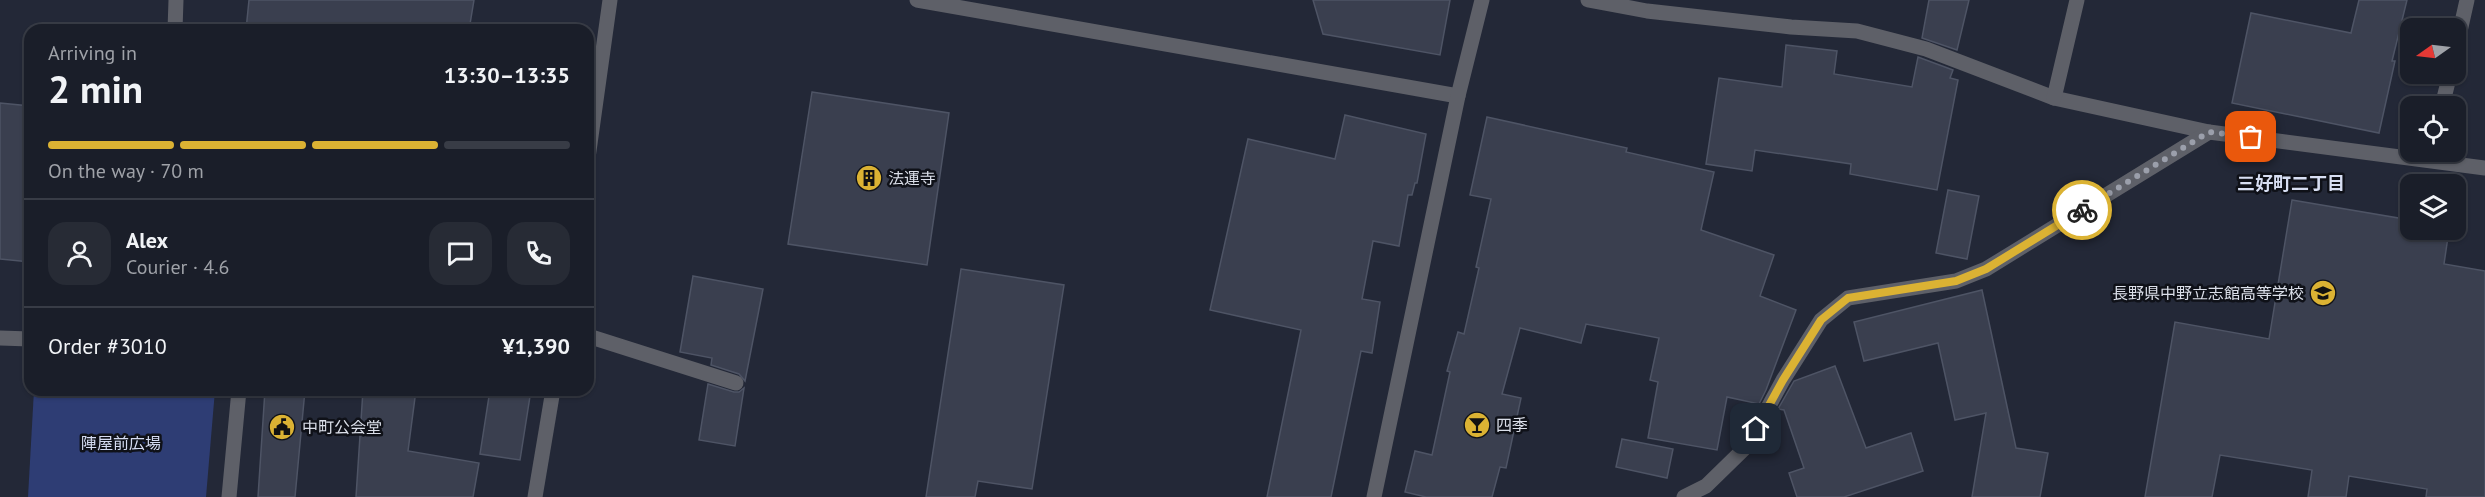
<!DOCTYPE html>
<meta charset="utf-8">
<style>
body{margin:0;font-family:"PT Sans","Noto Sans JP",sans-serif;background:#272b35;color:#f1f3f6;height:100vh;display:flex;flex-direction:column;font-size:22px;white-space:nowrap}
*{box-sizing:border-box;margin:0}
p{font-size:20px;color:#9fa2a8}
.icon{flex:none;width:33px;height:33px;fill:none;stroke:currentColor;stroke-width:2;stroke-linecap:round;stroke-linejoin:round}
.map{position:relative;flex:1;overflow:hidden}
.side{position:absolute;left:24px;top:24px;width:570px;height:372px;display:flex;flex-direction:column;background:#1a1e29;border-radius:18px;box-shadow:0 2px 4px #0004,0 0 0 2px #383c46}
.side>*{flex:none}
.needle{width:39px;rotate:256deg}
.tools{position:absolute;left:2400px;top:18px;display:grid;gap:12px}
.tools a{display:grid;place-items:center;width:66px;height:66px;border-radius:12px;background:#1a1e29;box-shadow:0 2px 4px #0004,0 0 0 2px #383c46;font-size:30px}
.pin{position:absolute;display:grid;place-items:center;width:51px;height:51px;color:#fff;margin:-26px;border-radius:12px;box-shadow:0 3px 9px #0006}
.courier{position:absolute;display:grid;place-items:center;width:60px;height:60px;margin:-30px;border:4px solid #dbb233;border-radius:50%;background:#fff;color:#222;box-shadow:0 2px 8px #0007}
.head em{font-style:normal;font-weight:700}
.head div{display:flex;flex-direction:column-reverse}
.head{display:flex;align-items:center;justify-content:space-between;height:102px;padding:0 24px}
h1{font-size:39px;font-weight:700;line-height:45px}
.bar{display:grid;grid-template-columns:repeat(4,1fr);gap:9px 6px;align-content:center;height:72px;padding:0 24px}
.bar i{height:8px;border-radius:4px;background:#383c46}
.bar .on{background:#dbb233}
.bar p{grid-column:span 4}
.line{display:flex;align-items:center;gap:15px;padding:0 24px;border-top:2px solid #383c46}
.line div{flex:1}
.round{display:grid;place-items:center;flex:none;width:63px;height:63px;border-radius:18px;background:#272b35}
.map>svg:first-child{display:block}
.green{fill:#2e3d74}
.building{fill:#3a3f4f;stroke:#4e5465;stroke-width:1.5}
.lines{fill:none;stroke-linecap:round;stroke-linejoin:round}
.minor{stroke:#5e6068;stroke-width:15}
.done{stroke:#9b9fab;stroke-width:6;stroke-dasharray:0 10.8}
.route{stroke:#dbb233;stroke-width:8}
.labels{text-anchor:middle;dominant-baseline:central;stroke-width:5;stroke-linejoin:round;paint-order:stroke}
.poi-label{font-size:16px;fill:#dbdfe9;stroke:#0f1118;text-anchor:start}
.park-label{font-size:16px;fill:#d5dcf2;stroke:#0f1118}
.neighbourhood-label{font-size:18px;font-weight:bold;fill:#d7def2;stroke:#0f1118}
</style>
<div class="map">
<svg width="2485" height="497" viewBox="0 0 2485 497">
<rect width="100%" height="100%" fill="#232837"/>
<polygon class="green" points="34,390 215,390 206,497 28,497"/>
<g class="building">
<polygon points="249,0 474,0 469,30 246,30"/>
<polygon points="1313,0 1450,0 1440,55 1323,34"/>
<polygon points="1929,0 1969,0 1957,50 1922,38"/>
<polygon points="2359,0 2407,0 2392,61 2395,61 2379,133 2232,103 2251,13 2351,33"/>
<polygon points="1786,45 1837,51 1834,74 1912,87 1918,57 1953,70 1950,78 1958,80 1937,190 1850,174 1851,164 1755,150 1752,171 1706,164 1719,78 1782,87"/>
<polygon points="812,92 949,113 927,265 788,244"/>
<polygon points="0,103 30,106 30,262 0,259"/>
<polygon points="1345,115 1426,134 1417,183 1415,183 1412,195 1408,195 1399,246 1373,241 1362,299 1380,302 1372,353 1361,351 1331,497 1267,497 1301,330 1210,310 1248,139 1335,159"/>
<polygon points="1487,117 1627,148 1626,152 1714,172 1701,230 1774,255 1760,296 1796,310 1766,390 1759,404 1727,397 1717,450 1648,438 1658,382 1650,380 1659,338 1586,324 1581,343 1520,328 1502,394 1521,398 1506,468 1500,467 1492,497 1426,497 1405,492 1415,451 1432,455 1450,372 1447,371 1458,332 1464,334 1479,268 1476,267 1491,199 1470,195"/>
<polygon points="1948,190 1979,196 1967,259 1936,253"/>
<polygon points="2292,200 2410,220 2410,230 2449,230 2444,264 2485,271 2485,497 2426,497 2427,489 2349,476 2346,497 2308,497 2312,470 2220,455 2212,497 2145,497 2175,322 2269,339"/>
<polygon points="961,269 1064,285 1032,489 978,481 975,497 926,497"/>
<polygon points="693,276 763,289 745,381 739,374 711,365 712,358 680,352"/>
<polygon points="1982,290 2016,448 2048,453 2040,497 1972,497 1986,413 1955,420 1938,343 1864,361 1854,322"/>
<polygon points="1835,366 1866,448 1911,433 1923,471 1844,497 1797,497 1789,473 1804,468 1784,410 1778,409 1794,381"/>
<polygon points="708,384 734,392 739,392 744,388 735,446 699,440"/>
<polygon points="265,390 305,390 295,497 258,497"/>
<polygon points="363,390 416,390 408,451 479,463 473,497 356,497"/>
<polygon points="490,390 531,390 520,460 480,454"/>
<polygon points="1622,439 1673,449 1667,478 1616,467"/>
</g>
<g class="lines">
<g class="minor">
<polyline points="917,0 1458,96"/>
<polyline points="1588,0 1647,11 1791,27 1857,31 1926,49 2054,98 2209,132 2485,168"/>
<polyline points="175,30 176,0"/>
<polyline points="2456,49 2467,0"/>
<polyline points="2054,98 2077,0"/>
<polyline points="2442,106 2450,74"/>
<polyline points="588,158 610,0"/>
<polyline points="588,336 736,383"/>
<polyline points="0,338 30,339"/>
<polyline points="229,497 239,390"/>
<polyline points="535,497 553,390"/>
<polyline points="1374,497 1458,96 1482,0"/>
<polyline points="1684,497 1706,486 1747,446 1783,380 1821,320 1848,298 1956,281 1986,269 2209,132"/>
</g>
</g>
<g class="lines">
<polyline class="done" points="2082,210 2209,132 2251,137"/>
<polyline class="route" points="1756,429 1783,380 1821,320 1848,298 1956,281 1986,269 2082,210"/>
</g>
<defs>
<g id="building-disc" transform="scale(1.35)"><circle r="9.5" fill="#dbb233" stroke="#0f1118"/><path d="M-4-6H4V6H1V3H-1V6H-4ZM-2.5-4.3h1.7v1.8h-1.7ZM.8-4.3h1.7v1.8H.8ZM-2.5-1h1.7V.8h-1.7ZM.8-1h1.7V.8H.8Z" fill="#111"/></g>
<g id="school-disc" transform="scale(1.35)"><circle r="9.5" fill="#dbb233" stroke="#0f1118"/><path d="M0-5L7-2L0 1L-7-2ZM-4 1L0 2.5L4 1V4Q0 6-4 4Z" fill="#111"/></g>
<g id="bar-disc" transform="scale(1.35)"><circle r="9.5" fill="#dbb233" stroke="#0f1118"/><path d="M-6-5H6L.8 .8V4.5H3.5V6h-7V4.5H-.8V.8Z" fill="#111"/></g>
<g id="civic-disc" transform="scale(1.35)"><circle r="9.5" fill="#dbb233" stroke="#0f1118"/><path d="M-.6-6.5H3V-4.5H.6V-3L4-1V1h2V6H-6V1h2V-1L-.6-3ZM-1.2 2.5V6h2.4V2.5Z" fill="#111"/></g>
</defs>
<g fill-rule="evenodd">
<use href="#building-disc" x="869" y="178"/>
<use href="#school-disc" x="2323" y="293"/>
<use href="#bar-disc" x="1477" y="425"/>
<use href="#civic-disc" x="282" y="427"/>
</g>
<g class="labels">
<g class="poi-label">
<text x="888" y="178">法運寺</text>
<text x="2304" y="293" text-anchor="end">長野県中野立志館高等学校</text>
<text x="1496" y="425">四季</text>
<text x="302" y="427">中町公会堂</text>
</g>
<g class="park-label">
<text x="121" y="443">陣屋前広場</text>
</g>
<g class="neighbourhood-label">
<text x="2291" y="183">三好町二丁目</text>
</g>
</g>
</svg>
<div class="tools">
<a><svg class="needle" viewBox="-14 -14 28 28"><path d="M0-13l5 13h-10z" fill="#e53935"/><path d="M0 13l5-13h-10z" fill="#9fa2a8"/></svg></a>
<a><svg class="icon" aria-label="locate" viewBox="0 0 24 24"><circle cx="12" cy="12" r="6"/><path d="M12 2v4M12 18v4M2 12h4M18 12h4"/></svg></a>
<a><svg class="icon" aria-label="layers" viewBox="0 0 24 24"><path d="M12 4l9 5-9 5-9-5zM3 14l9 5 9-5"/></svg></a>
</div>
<div class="pin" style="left:2251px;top:137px;background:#ea580c"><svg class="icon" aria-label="bag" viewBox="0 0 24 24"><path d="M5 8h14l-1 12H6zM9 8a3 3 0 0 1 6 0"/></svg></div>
<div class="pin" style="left:1756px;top:429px;background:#1f2937"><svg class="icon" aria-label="home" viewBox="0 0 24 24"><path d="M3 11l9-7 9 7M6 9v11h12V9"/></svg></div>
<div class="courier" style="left:2082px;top:210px"><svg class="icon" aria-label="bike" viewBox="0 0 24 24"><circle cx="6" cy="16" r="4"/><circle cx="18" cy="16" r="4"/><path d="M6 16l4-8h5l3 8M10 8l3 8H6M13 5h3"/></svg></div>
<section class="side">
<div class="head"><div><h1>2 min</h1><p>Arriving in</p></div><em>13:30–13:35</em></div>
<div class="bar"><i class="on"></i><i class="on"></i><i class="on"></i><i></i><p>On the way · 70 m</p></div>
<div class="line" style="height:108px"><a class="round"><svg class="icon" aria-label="person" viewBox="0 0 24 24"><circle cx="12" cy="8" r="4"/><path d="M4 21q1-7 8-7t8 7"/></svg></a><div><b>Alex</b><p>Courier · 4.6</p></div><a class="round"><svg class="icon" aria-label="chat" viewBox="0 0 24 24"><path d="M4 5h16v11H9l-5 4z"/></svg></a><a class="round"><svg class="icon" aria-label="phone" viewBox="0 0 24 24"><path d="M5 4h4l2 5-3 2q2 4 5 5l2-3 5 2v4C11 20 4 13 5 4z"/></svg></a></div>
<div class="line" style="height:78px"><div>Order #3010</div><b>¥1,390</b></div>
</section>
</div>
